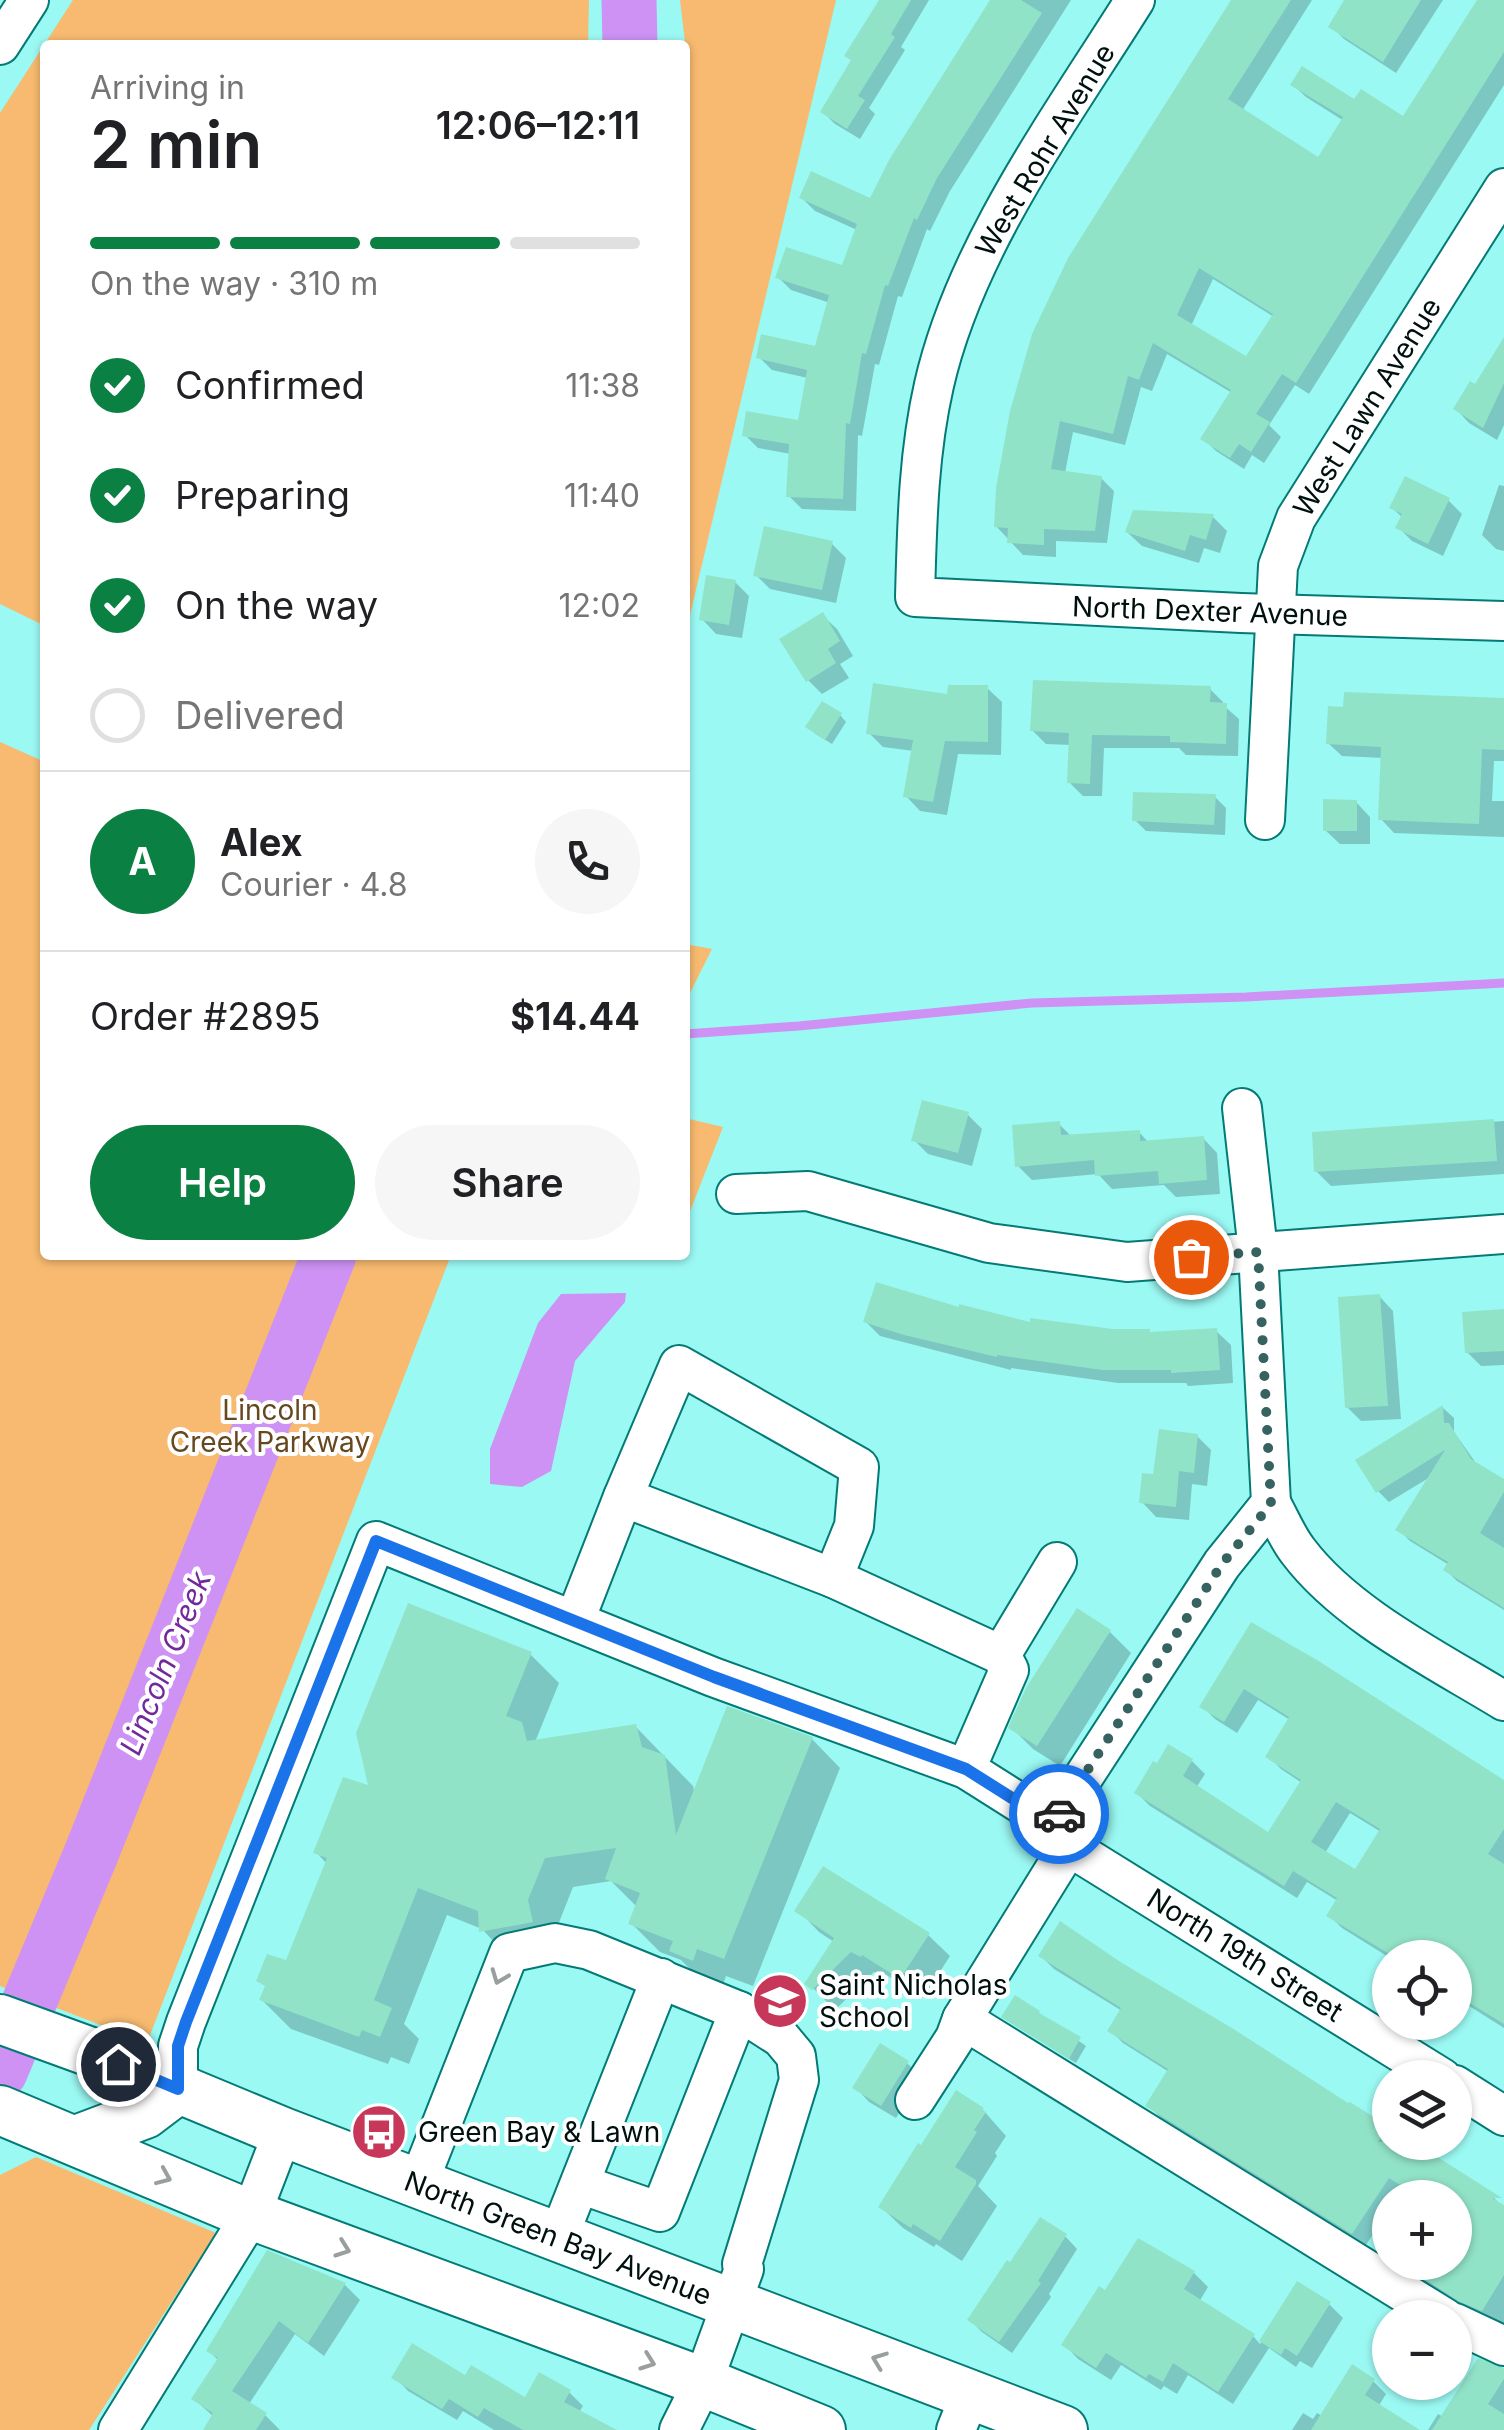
<!DOCTYPE html>
<meta charset="utf-8">
<style>
body{margin:0;font-family:Inter,sans-serif;background:#f6f6f6;color:#202124;height:100vh;display:flex;flex-direction:column;font-size:38px;white-space:nowrap}
*{box-sizing:border-box;margin:0}
p{font-size:32px;color:#757577}
.icon{flex:none;width:55px;height:55px;fill:none;stroke:currentColor;stroke-width:2;stroke-linecap:round;stroke-linejoin:round}
.map{position:relative;flex:1;overflow:hidden}
.side{position:absolute;left:40px;top:40px;width:650px;height:1220px;display:flex;flex-direction:column;background:#fff;border-radius:10px;box-shadow:0 2px 8px #0004}
.side>*{flex:none}
.controls{position:absolute;left:1372px;top:1940px;display:grid;gap:20px}
.controls a{display:grid;place-items:center;width:100px;height:100px;border-radius:50%;background:#fff;box-shadow:0 2px 8px #0004;font-size:50px}
.pin{position:absolute;display:grid;place-items:center;width:85px;height:85px;color:#fff;margin:-42px;border:5px solid #fff;border-radius:50%;box-shadow:0 2px 10px #0007}
.courier{position:absolute;display:grid;place-items:center;width:100px;height:100px;margin:-50px;border:8px solid #1a73e8;border-radius:50%;background:#fff;color:#222;box-shadow:0 2px 12px #0007}
.overview em{font-style:normal;font-weight:600}
.overview div{display:flex;flex-direction:column-reverse}
.overview{display:flex;align-items:center;justify-content:space-between;height:170px;padding:0 50px}
h1{font-size:65px;font-weight:600;line-height:75px}
.bar{display:grid;grid-template-columns:repeat(4,1fr);gap:15px 10px;align-content:center;height:120px;padding:0 50px}
.bar i{height:12px;border-radius:8px;background:#e0e0e0}
.bar .current{background:#0b8043}
.bar p{grid-column:span 4}
.line{display:flex;align-items:center;gap:25px;padding:0 50px;border-top:2px solid #e0e0e0}
.line div{flex:1}
.round{display:grid;place-items:center;flex:none;width:105px;height:105px;border-radius:52px;background:#f6f6f6}
ol{padding:0 50px;list-style:none}
li{display:flex;align-items:center;gap:30px;height:110px}
li p{margin-inline-start:auto}
li .icon{padding:10px;border-radius:50%;background:#0b8043;color:#fff;stroke-width:4}
li:last-child{color:#757577}
li i{width:55px;height:55px;border:5px solid #e0e0e0;border-radius:50%}
.primary-button{display:flex;gap:20px;margin-top:auto;padding:20px 50px}
.primary-button a{flex:1;height:115px;border-radius:60px;background:#0b8043;color:#fff;font-size:40px;font-weight:600;line-height:115px;text-align:center}
.primary-button a+a{background:#f6f6f6;color:#202124}
.map>svg:first-child{display:block}
.green{fill:#f7ba70}
.water{fill:#cd92f4}
.shadow{fill:#0003;fill-rule:evenodd}
.lines{fill:none;stroke-linecap:round;stroke-linejoin:round}
.stream{stroke:#cd92f4;stroke-width:9}
.river{stroke:#cd92f4;stroke-width:55}
.building{fill:#91e3c8;fill-rule:evenodd}
.minor-casing{stroke:#037a76;stroke-width:42}
.major-casing{stroke:#037a76;stroke-width:52}
.minor{stroke:#fff;stroke-width:38}
.major{stroke:#fff;stroke-width:48}
.oneway{stroke:#999f9f}
.done{stroke:#36625f;stroke-width:10;stroke-dasharray:0 18}
.route{stroke:#1a73e8;stroke-width:12}
.labels{text-anchor:middle;dominant-baseline:central;stroke-width:8;stroke-linejoin:round;paint-order:stroke}
.street-label{font-size:28px;fill:#00100f;stroke:#fff}
.park-label{font-size:28px;fill:#67471e;stroke:#fff}
.poi-label{font-size:28px;fill:#00100f;stroke:#fff;text-anchor:start}
.water-label{font-size:30px;font-style:italic;fill:#73299b;stroke:#fff}
</style>
<div class="map">
<svg width="1504" height="2430" viewBox="0 0 1504 2430">
<rect width="100%" height="100%" fill="#9bf9f3"/>
<g class="green">
<polygon points="73,0 589,0 588,45 45,45 45,626 0,604 0,113"/>
<polygon points="680,0 836,0 685,636 686,51"/>
<polygon points="0,742 45,762 45,1255 451,1255 147,2043 0,1986"/>
<polygon points="685,944 712,949 685,1003"/>
<polygon points="685,1118 723,1127 685,1224"/>
<polygon points="36,2157 216,2233 89,2430 0,2430 0,2175"/>
</g>
<polygon class="water" points="626,1293 625,1302 575,1361 551,1471 522,1487 490,1484 490,1449 538,1323 561,1294"/>
<g class="shadow">
<polygon points="882,0 929,0 901,47 905,50 869,108 875,114 860,139 835,124 823,112 853,61"/>
<polygon points="992,0 1071,0 950,191 930,231 927,229 902,297 898,296 879,365 875,364 862,436 858,435 856,511 802,509 789,496 791,454 758,448 745,435 800,423 808,378 772,370 759,357 817,349 830,303 791,290 778,277 843,268 857,230 815,211 802,198 871,201"/>
<path d="M1233,0H1312L1242,111L1319,161L1344,121L1306,97L1293,85L1355,102L1404,119L1479,0H1504V85L1309,394L1295,385L1269,425L1281,437L1264,463L1252,455L1244,469L1216,451L1203,438L1232,393L1167,354L1152,391L1141,387L1125,445L1073,432L1065,473L1101,478L1114,491L1107,543L1056,541V557L1023,555L996,526ZM1213,279L1274,317L1247,360L1191,326Z"/>
<polygon points="1347,0 1443,0 1396,73 1344,39 1331,26"/>
<polygon points="1504,343 1504,425 1497,440 1469,423 1456,409 1476,388"/>
<polygon points="1499,485 1504,486 1504,551 1496,549 1482,535"/>
<polygon points="1448,500 1462,514 1443,556 1412,541 1398,527 1403,518 1392,508"/>
<polygon points="1134,513 1213,517 1227,531 1220,553 1204,548 1199,563 1142,546 1127,532"/>
<polygon points="832,544 846,558 836,603 770,589 756,575"/>
<polygon points="735,582 749,596 742,638 716,634 702,619"/>
<polygon points="822,615 837,629 853,656 840,664 849,678 822,694 808,680"/>
<polygon points="987,688 1002,702 1001,755 958,754 947,815 920,811 906,796 914,751 883,747 869,733 950,697"/>
<polygon points="1210,689 1223,702 1223,705 1239,719 1238,756 1186,755 1179,748 1104,748 1102,796 1083,796 1069,782 1071,745 1046,744 1032,730"/>
<polygon points="1504,700 1504,761 1494,761 1492,801 1504,801 1504,837 1394,833 1381,819 1383,758 1342,756 1328,743"/>
<polygon points="840,715 846,722 832,744 814,733"/>
<polygon points="1215,797 1226,808 1225,835 1146,831 1135,820"/>
<polygon points="1356,802 1370,817 1370,844 1340,844 1325,830"/>
<polygon points="967,1114 982,1129 972,1166 928,1154 914,1140"/>
<polygon points="1504,1121 1504,1174 1331,1186 1316,1171 1315,1134"/>
<polygon points="1059,1124 1072,1137 1139,1132 1149,1143 1203,1138 1217,1153 1220,1194 1176,1197 1164,1185 1112,1189 1098,1174 1032,1180 1018,1166"/>
<polygon points="1379,1296 1393,1311 1401,1419 1361,1421 1347,1407"/>
<polygon points="960,1310 1032,1325 1151,1334 1216,1331 1231,1345 1233,1383 1188,1386 1186,1383 1118,1383 1011,1368 1011,1370 880,1336 866,1322"/>
<polygon points="1504,1311 1504,1365 1481,1366 1467,1352"/>
<polygon points="1443,1408 1454,1418 1454,1432 1478,1466 1504,1482 1504,1610 1457,1581 1446,1570 1449,1565 1410,1541 1399,1530 1432,1476 1389,1502 1378,1491"/>
<polygon points="1197,1436 1211,1450 1207,1486 1192,1484 1189,1520 1156,1517 1142,1502 1156,1476"/>
<path d="M1252,1625L1504,1783V2028L1455,1997V1958H1390L1342,1928L1329,1915L1338,1901L1307,1882L1297,1898L1150,1806L1137,1793L1192,1761L1205,1774L1196,1788L1269,1836L1302,1783L1281,1769L1268,1756L1290,1720L1258,1700L1237,1733L1215,1719L1202,1706ZM1350,1813L1381,1832L1356,1873L1325,1853Z"/>
<polygon points="1110,1632 1131,1653 1060,1766 1033,1749 1011,1727"/>
<polygon points="530,1654 559,1683 535,1742 635,1726 693,1786 695,1796 812,1739 840,1768 753,1986 726,1976 722,1988 700,1979 681,1960 660,1952 631,1923 637,1907 611,1881 573,1887 556,1930 511,1960 482,1929 447,1915 404,2024 419,2039 409,2064 391,2057 388,2064 291,2029 262,2000 288,1963 327,1864 316,1852 371,1789"/>
<polygon points="798,1910 928,1935 950,1956 923,1998 885,1974 883,1977 874,1972 835,2010 808,1983 834,1942 819,1932"/>
<polygon points="1041,1956 1282,2065 1390,2131 1390,2142 1488,2192 1504,2208 1504,2327 1475,2314 1415,2276 1402,2263 1455,2262 1455,2198 1417,2198 1403,2189 1397,2198 1390,2198 1390,2208 1366,2245 1161,2118 1148,2105 1169,2072 1123,2043 1110,2030 1122,2011 1054,1969"/>
<polygon points="1039,2013 1086,2046 1076,2063 1011,2023"/>
<polygon points="907,2063 921,2077 896,2118 869,2102 855,2087"/>
<polygon points="957,2094 983,2110 1006,2136 995,2153 997,2156 978,2186 997,2206 962,2261 936,2244 934,2247 903,2228 881,2207"/>
<polygon points="1065,2236 1077,2249 1049,2294 1051,2297 1012,2353 982,2332 970,2320 1011,2265"/>
<polygon points="268,2253 345,2285 360,2300 324,2356 295,2334 249,2404 265,2415 280,2430 206,2430 214,2417 194,2399 219,2361 209,2351"/>
<polygon points="1194,2273 1208,2287 1199,2302 1253,2336 1260,2344 1298,2284 1329,2304 1343,2318 1312,2368 1300,2361 1296,2367 1269,2348 1233,2404 1188,2375 1177,2394 1164,2386 1161,2390 1121,2365 1111,2380 1078,2359 1064,2344 1106,2294"/>
<polygon points="1504,2370 1504,2430 1428,2430 1438,2414 1443,2417"/>
<polygon points="395,2377 466,2378 526,2400 569,2392 583,2406 579,2412 612,2430 494,2430 463,2411 457,2420 408,2391"/>
<polygon points="1373,2381 1386,2394 1378,2407 1415,2430 1292,2430 1303,2413 1313,2419 1317,2413 1322,2416"/>
</g>
<g class="lines">
<polyline class="stream" points="685,1034 799,1026 1032,1003 1246,997 1504,983"/>
<g class="river">
<polyline points="629,0 630,45"/>
<polyline points="0,2072 91,1854 329,1255"/>
</g>
</g>
<g class="building">
<polygon points="879,0 911,0 891,34 895,37 858,96 865,100 847,129 820,112 851,60 844,56"/>
<polygon points="990,0 1021,0 1042,13 937,178 917,220 914,218 888,286 885,285 866,354 862,353 850,424 846,423 843,499 786,497 789,444 742,436 746,411 798,420 807,370 756,358 761,334 815,346 829,295 775,278 786,247 842,265 857,224 799,198 811,171 870,198 889,160"/>
<path d="M1231,0H1291L1228,99L1318,157L1343,117L1290,85L1302,66L1354,99L1361,89L1403,116L1477,0H1504V52L1296,383L1282,374L1256,414L1270,422L1251,452L1239,444L1230,458L1200,439L1231,390L1153,343L1139,380L1128,376L1113,434L1060,421L1051,469L1102,476L1095,531L1044,529V545L1007,543L1008,528L994,527L996,488L1010,411L1032,334L1068,258ZM1199,268L1273,314L1246,356L1177,315Z"/>
<polygon points="1344,0 1421,0 1383,62 1328,27"/>
<polygon points="1504,337 1504,383 1483,428 1453,409 1470,381 1475,384"/>
<polygon points="1405,476 1450,498 1428,544 1395,528 1402,514 1389,508"/>
<polygon points="1133,510 1197,513 1214,514 1206,540 1190,535 1185,551 1125,532"/>
<polygon points="764,526 833,541 822,590 753,576"/>
<polygon points="706,575 736,580 729,625 699,620"/>
<polygon points="823,612 840,641 828,649 836,663 806,682 779,639"/>
<polygon points="1033,680 1211,686 1210,702 1227,703 1226,744 1170,742 1170,736 1092,735 1090,784 1067,783 1069,733 1030,731"/>
<polygon points="873,683 947,694 948,685 988,685 988,742 945,741 933,802 903,797 913,740 866,734"/>
<polygon points="1344,692 1504,698 1504,750 1482,749 1479,824 1378,820 1381,747 1326,744 1328,706 1343,707"/>
<polygon points="822,701 842,713 825,740 805,727"/>
<polygon points="1133,792 1216,794 1214,825 1132,821"/>
<polygon points="1323,799 1357,800 1357,831 1323,831"/>
<polygon points="922,1100 969,1112 958,1153 911,1141"/>
<polygon points="1494,1119 1497,1161 1314,1172 1312,1132"/>
<polygon points="1060,1121 1061,1135 1140,1130 1140,1141 1204,1136 1207,1180 1159,1184 1158,1171 1095,1176 1094,1160 1015,1167 1012,1125"/>
<polygon points="876,1282 959,1307 959,1304 1030,1322 1030,1318 1113,1329 1150,1329 1150,1332 1217,1328 1220,1370 1171,1373 1171,1370 1102,1370 997,1355 997,1357 904,1335 863,1322"/>
<polygon points="1380,1294 1388,1406 1345,1408 1338,1297"/>
<polygon points="1504,1309 1504,1351 1465,1353 1462,1312"/>
<polygon points="1443,1405 1444,1423 1449,1423 1471,1459 1504,1479 1504,1492 1480,1533 1504,1548 1504,1608 1443,1570 1448,1562 1395,1530 1445,1450 1376,1493 1355,1460"/>
<polygon points="1159,1429 1198,1434 1194,1473 1179,1471 1176,1507 1139,1503 1142,1473 1153,1474"/>
<polygon points="408,1603 532,1652 506,1716 522,1722 527,1741 636,1724 642,1747 665,1755 676,1835 727,1706 813,1737 724,1959 697,1949 693,1961 669,1951 673,1941 628,1924 640,1893 605,1879 616,1848 545,1858 528,1900 533,1922 479,1932 478,1911 418,1888 374,2000 392,2008 380,2037 362,2030 359,2037 259,2000 265,1986 256,1981 267,1954 286,1960 327,1858 313,1853 343,1777 368,1785 356,1733"/>
<polygon points="1077,1608 1111,1630 1037,1746 1008,1728 1026,1688"/>
<path d="M1251,1622L1317,1660L1504,1780V1829L1488,1854L1504,1864V2024L1455,1994V1958H1396L1326,1916L1337,1898L1293,1871L1284,1886L1134,1793L1153,1761L1157,1763L1168,1744L1193,1759L1183,1776L1268,1832L1301,1780L1265,1757L1289,1717L1244,1689L1224,1722L1199,1707ZM1336,1802L1380,1829L1355,1869L1311,1842Z"/>
<polygon points="823,1866 930,1933 900,1979 862,1955 861,1957 851,1952 812,1990 804,1984 834,1938 794,1911"/>
<polygon points="1060,1921 1122,1963 1232,2028 1348,2103 1350,2102 1388,2126 1378,2142 1414,2142 1502,2198 1492,2198 1504,2205 1504,2275 1482,2311 1460,2302 1398,2262 1455,2262 1455,2198 1421,2198 1389,2178 1352,2234 1145,2106 1168,2069 1107,2031 1121,2008 1038,1956"/>
<polygon points="1015,1995 1040,2011 1039,2013 1081,2037 1069,2059 1001,2017"/>
<polygon points="880,2043 909,2061 881,2106 852,2088"/>
<polygon points="956,2090 984,2108 982,2110 986,2112 974,2130 977,2132 955,2167 976,2180 976,2184 940,2241 913,2224 911,2228 878,2207 918,2143 921,2145"/>
<polygon points="1040,2217 1067,2234 1038,2281 1041,2283 999,2342 967,2320 1007,2260 1010,2262"/>
<polygon points="1138,2238 1195,2271 1184,2289 1255,2334 1218,2392 1173,2363 1163,2382 1149,2374 1146,2378 1106,2353 1096,2368 1061,2345 1099,2286 1105,2290"/>
<polygon points="267,2250 346,2283 308,2343 279,2321 232,2391 267,2413 256,2430 203,2430 213,2413 191,2399 218,2358 206,2351"/>
<polygon points="1297,2281 1331,2302 1297,2356 1285,2348 1281,2355 1259,2341"/>
<polygon points="412,2343 465,2375 471,2365 525,2397 539,2372 571,2390 564,2402 617,2430 523,2430 484,2408 478,2417 449,2399 442,2409 391,2378"/>
<polygon points="1478,2358 1504,2368 1504,2379 1488,2404 1504,2414 1504,2430 1432,2430"/>
<polygon points="1352,2364 1375,2379 1365,2395 1420,2430 1311,2430"/>
</g>
<g class="lines">
<g class="minor-casing">
<g id="minor">
<path d="M1135,0C1061,118 965,248 934,385C918,455 917,526 915,597L1241,613L1504,621"/>
<polyline points="0,45 29,0"/>
<polyline points="1265,820 1278,566 1296,518 1504,188"/>
<polyline points="1242,1108 1258,1251 1271,1503 1222,1564 1047,1833 1442,2078"/>
<polyline points="736,1194 808,1191 989,1243 1127,1262 1504,1234"/>
<polyline points="623,1497 833,1578"/>
<path d="M1271,1503C1280,1519 1287,1537 1298,1551C1346,1615 1437,1660 1504,1701"/>
<polyline points="575,1620 623,1497 679,1365 859,1467 854,1526 833,1578 1001,1655 1009,1670 966,1769"/>
<polyline points="1001,1655 1057,1562"/>
<polyline points="1069,1846 962,2019 1445,2318"/>
<polyline points="1455,2085 1504,2116"/>
<polyline points="178,2089 178,2046 186,2022 376,1541 713,1677 966,1769 1053,1824"/>
<polyline points="915,2100 955,2038 962,2019"/>
<polyline points="418,2184 509,1953 555,1943 589,1950 739,2011 781,2038 796,2056 799,2080 742,2264 744,2269 703,2382 679,2430"/>
<polyline points="580,2184 660,2212 739,2011"/>
<polyline points="558,2238 661,1978"/>
<polyline points="1455,2323 1504,2346"/>
<polyline points="118,2430 251,2215 283,2132"/>
<polyline points="956,2430 970,2395"/>
</g>
</g>
<g class="major-casing">
<g id="major">
<polyline points="0,2019 88,2051 283,2132 1063,2430"/>
<polyline points="0,2110 251,2215 703,2382 821,2430"/>
<polyline points="76,2140 145,2114 178,2089"/>
</g>
</g>
<use href="#minor" class="minor"/>
<use href="#major" class="major"/>
</g>
<defs><path id="oneway-chevron" d="M-2-3.5L2.5 0L-2 3.5" fill="none" stroke-width="1.6" stroke-linecap="round" stroke-linejoin="round" transform="scale(2.5)"/></defs>
<g class="oneway">
<use href="#oneway-chevron" transform="translate(499 1977) rotate(111)"/>
<use href="#oneway-chevron" transform="translate(164 2177) rotate(23)"/>
<use href="#oneway-chevron" transform="translate(343 2249) rotate(20)"/>
<use href="#oneway-chevron" transform="translate(879 2360) rotate(-159)"/>
<use href="#oneway-chevron" transform="translate(648 2362) rotate(20)"/>
</g>
<g class="lines">
<polyline class="done" points="1059,1814 1222,1564 1271,1504 1258,1252 1191,1257"/>
<polyline class="route" points="118,2064 178,2089 178,2046 186,2022 376,1541 714,1677 966,1769 1053,1824 1059,1814"/>
</g>
<defs>
<g id="school-disc" transform="scale(2.875)"><circle r="9.5" fill="#c6375a" stroke="#fff"/><path d="M0-5L7-2L0 1L-7-2ZM-4 1L0 2.5L4 1V4Q0 6-4 4Z" fill="#fff"/></g>
<g id="bus-disc" transform="scale(2.875)"><circle r="9.5" fill="#c6375a" stroke="#fff"/><path d="M-5-6H5V4H4V6H2V4H-2V6H-4V4H-5ZM-3.5-4V0h7V-4ZM-3.5 1.2v1.5H-2V1.2ZM2 1.2v1.5H3.5V1.2Z" fill="#fff"/></g>
</defs>
<g fill-rule="evenodd">
<use href="#school-disc" x="780" y="2001"/>
<use href="#bus-disc" x="379" y="2132"/>
</g>
<g class="labels">
<g class="street-label">
<text transform="translate(1045 150) rotate(-59)">West Rohr Avenue</text>
<text transform="translate(1367 407) rotate(-58)">West Lawn Avenue</text>
<text transform="translate(1210 611) rotate(2)">North Dexter Avenue</text>
<text transform="translate(1245 1955) rotate(32)">North 19th Street</text>
<text transform="translate(558 2238) rotate(21)">North Green Bay Avenue</text>
</g>
<g class="park-label">
<text x="270" y="1410">Lincoln<tspan x="270" dy="32">Creek Parkway</tspan></text>
</g>
<g class="poi-label">
<text x="819" y="1985">Saint Nicholas<tspan x="819" dy="32">School</tspan></text>
<text x="418" y="2132">Green Bay &amp; Lawn</text>
</g>
<g class="water-label">
<text transform="translate(165 1663) rotate(-68)">Lincoln Creek</text>
</g>
</g>
</svg>
<div class="controls">
<a><svg class="icon" aria-label="locate" viewBox="0 0 24 24"><circle cx="12" cy="12" r="6"/><path d="M12 2v4M12 18v4M2 12h4M18 12h4"/></svg></a>
<a><svg class="icon" aria-label="layers" viewBox="0 0 24 24"><path d="M12 4l9 5-9 5-9-5zM3 14l9 5 9-5"/></svg></a>
<a>+</a>
<a>−</a>
</div>
<div class="pin" style="left:1191px;top:1257px;background:#ea580c"><svg class="icon" aria-label="bag" viewBox="0 0 24 24"><path d="M5 8h14l-1 12H6zM9 8a3 3 0 0 1 6 0"/></svg></div>
<div class="pin" style="left:118px;top:2064px;background:#1f2937"><svg class="icon" aria-label="home" viewBox="0 0 24 24"><path d="M3 11l9-7 9 7M6 9v11h12V9"/></svg></div>
<div class="courier" style="left:1059px;top:1814px"><svg class="icon" aria-label="car" viewBox="0 0 24 24"><path d="M5 17H2v-5l4-1 3-4h7l3 4 3 1v5h-3M9 17h6M6 11h13"/><circle cx="7" cy="17" r="2"/><circle cx="17" cy="17" r="2"/></svg></div>
<section class="side">
<div class="overview"><div><h1>2 min</h1><p>Arriving in</p></div><em>12:06–12:11</em></div>
<div class="bar"><i class="current"></i><i class="current"></i><i class="current"></i><i></i><p>On the way · 310 m</p></div>
<ol>
<li><svg class="icon" aria-label="check" viewBox="0 0 24 24"><path d="M5 12l5 5 9-10"/></svg>Confirmed<p>11:38</p></li>
<li><svg class="icon" aria-label="check" viewBox="0 0 24 24"><path d="M5 12l5 5 9-10"/></svg>Preparing<p>11:40</p></li>
<li><svg class="icon" aria-label="check" viewBox="0 0 24 24"><path d="M5 12l5 5 9-10"/></svg>On the way<p>12:02</p></li>
<li><i></i>Delivered</li>
</ol>
<div class="line" style="height:180px"><b class="round" style="background:#0b8043;color:#fff">A</b><div><b>Alex</b><p>Courier · 4.8</p></div><a class="round"><svg class="icon" aria-label="phone" viewBox="0 0 24 24"><path d="M5 4h4l2 5-3 2q2 4 5 5l2-3 5 2v4C11 20 4 13 5 4z"/></svg></a></div>
<div class="line" style="height:130px"><div>Order #2895</div><b>$14.44</b></div>
<div class="primary-button"><a>Help</a><a>Share</a></div>
</section>
</div>
